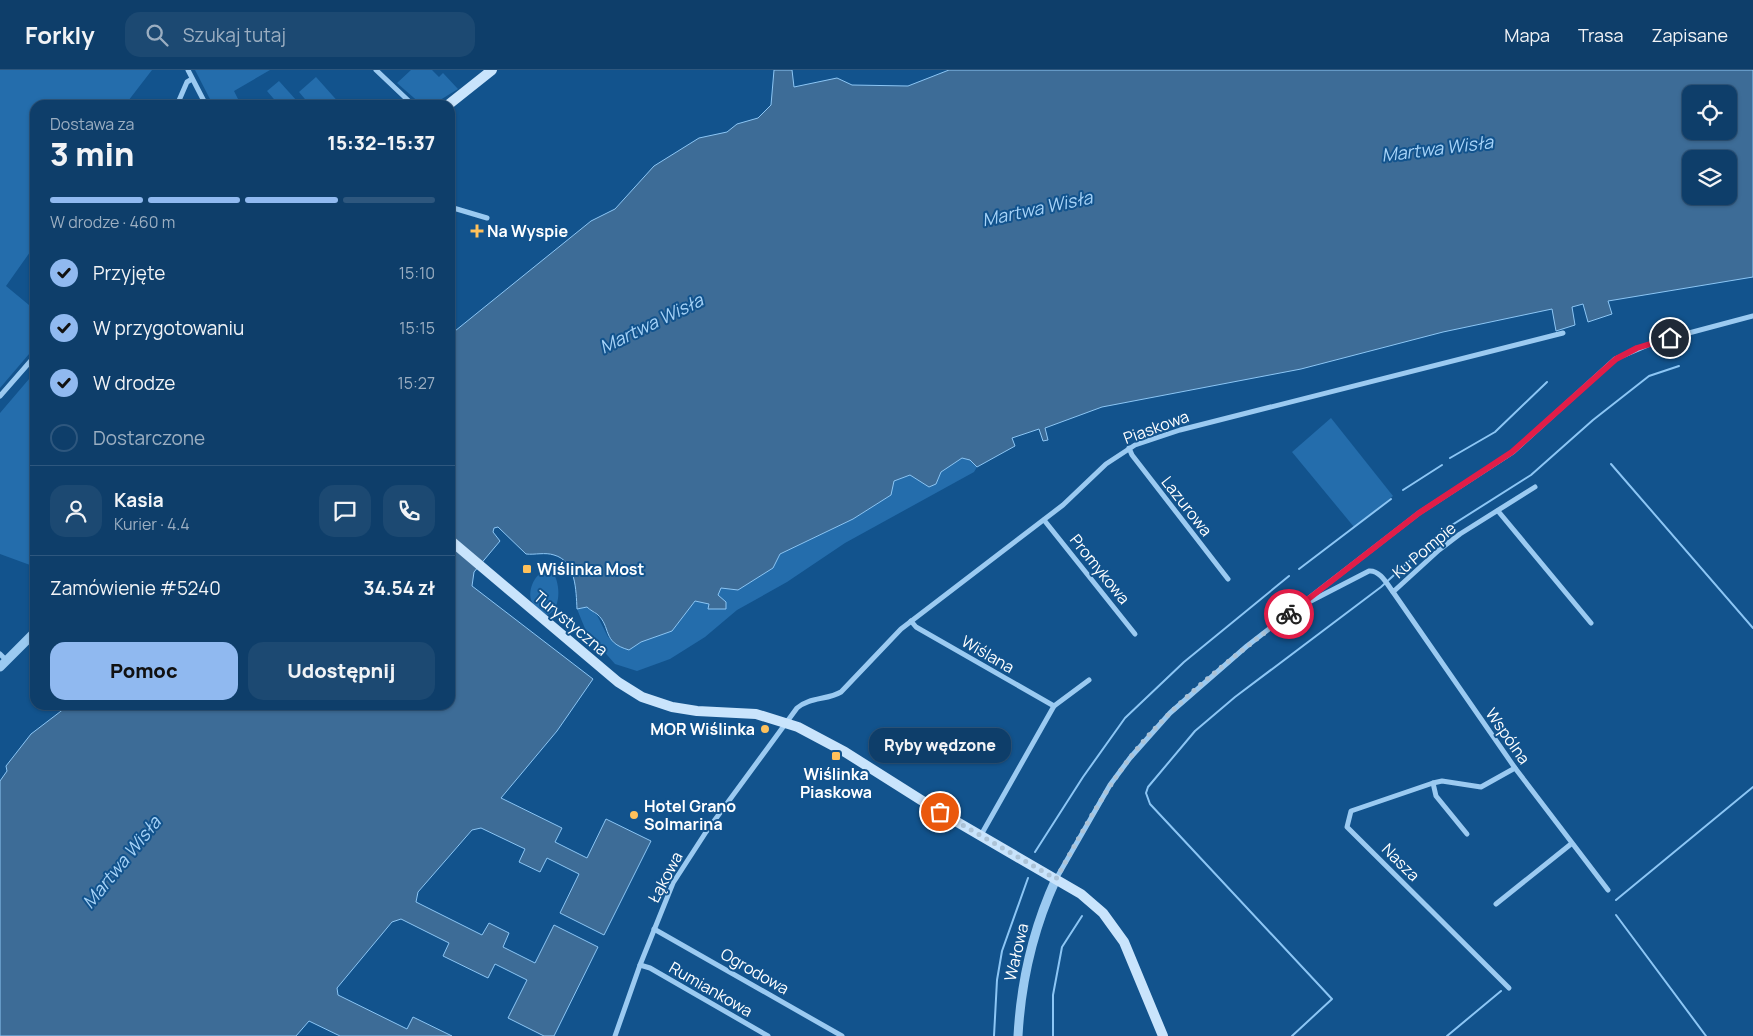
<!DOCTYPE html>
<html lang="pl">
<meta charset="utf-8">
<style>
body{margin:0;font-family:Manrope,sans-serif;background:#1c4972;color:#f1f3f6;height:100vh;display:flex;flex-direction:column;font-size:19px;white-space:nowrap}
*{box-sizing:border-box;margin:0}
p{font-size:16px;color:#9baec1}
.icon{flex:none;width:28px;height:28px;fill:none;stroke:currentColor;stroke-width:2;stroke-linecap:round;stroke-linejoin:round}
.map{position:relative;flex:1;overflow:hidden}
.panel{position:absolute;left:30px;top:30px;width:425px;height:610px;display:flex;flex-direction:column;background:#0e3e6a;border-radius:15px;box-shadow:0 1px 4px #0004,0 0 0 1px #2e577e}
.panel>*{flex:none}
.buttons{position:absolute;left:1682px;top:15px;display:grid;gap:10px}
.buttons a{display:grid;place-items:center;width:55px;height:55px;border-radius:10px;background:#0e3e6a;box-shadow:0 1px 4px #0004,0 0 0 1px #2e577e;font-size:25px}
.pin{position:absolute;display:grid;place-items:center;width:42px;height:42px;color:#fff;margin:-21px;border:2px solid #fff;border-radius:50%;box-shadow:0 1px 5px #0007}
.courier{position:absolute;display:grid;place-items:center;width:50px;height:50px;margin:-25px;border:4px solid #e11d48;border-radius:50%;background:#fff;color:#222;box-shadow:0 1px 6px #0007}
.bubble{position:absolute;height:35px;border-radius:15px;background:#0e3e6a;box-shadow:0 1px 4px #0004,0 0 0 1px #2e577e;font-size:16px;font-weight:800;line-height:35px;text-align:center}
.summary em{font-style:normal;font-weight:800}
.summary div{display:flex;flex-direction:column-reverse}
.summary{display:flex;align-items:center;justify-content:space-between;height:85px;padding:0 20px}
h1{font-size:32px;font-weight:800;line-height:38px}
.bar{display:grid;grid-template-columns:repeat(4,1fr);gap:8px 5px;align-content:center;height:60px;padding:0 20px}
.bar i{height:6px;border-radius:4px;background:#2e577e}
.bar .selected{background:#90b9f0}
.bar p{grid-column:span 4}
.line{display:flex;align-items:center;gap:12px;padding:0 20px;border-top:1px solid #2e577e}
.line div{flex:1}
.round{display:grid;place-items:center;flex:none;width:52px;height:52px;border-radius:15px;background:#1c4972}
ol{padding:0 20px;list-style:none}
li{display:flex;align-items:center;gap:15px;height:55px}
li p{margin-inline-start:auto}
li .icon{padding:5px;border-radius:50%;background:#90b9f0;color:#111;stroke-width:4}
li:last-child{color:#9baec1}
li i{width:28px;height:28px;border:2px solid #2e577e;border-radius:50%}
.action{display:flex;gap:10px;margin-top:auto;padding:10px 20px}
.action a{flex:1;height:58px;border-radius:15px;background:#90b9f0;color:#111;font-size:20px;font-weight:800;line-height:58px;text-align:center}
.action a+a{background:#1c4972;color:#f1f3f6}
header{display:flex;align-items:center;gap:30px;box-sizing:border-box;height:70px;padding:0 25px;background:#0e3e6a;border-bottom:1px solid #2e577e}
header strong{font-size:24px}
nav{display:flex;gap:28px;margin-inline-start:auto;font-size:18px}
.search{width:350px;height:45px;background:#1c4972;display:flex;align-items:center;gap:12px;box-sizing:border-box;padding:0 18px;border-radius:15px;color:#9baec1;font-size:19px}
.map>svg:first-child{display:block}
.green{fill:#246dac}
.water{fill:#3d6c97;stroke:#8cc6f5;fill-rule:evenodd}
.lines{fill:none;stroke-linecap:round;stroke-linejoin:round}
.stream{stroke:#8cc6f5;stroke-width:2}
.minor{stroke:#9bcaf1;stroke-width:5}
.tertiary{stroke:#9bcaf1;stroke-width:9}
.secondary{stroke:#c9e4fc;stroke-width:10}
.done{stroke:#acc3d7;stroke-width:5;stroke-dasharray:0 9}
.route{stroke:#e11d48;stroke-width:6}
.poi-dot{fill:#ffc15b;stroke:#12538d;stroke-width:2}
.labels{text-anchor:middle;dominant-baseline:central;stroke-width:4;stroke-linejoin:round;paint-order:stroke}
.poi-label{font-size:16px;font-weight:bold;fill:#fff;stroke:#12538d;text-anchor:start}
.street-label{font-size:16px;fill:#fff;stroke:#12538d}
.water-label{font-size:18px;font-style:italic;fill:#a6d3f8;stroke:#12538d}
</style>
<header>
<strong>Forkly</strong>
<div class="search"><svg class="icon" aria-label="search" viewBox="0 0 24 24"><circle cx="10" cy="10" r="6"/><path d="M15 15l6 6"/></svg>Szukaj tutaj</div>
<nav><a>Mapa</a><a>Trasa</a><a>Zapisane</a></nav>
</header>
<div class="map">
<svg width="1753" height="966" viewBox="0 0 1753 966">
<rect width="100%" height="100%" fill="#12538d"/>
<g class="green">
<polygon points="0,0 152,0 125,35 118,35 111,29 104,35 35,35 35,175 6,216 35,240 35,277 0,318"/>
<polygon points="195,0 270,0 234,21 239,31 232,35 213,35"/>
<polygon points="411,0 432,0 439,7 443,3 458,19 432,35 422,35 397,13"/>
<polygon points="316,7 341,35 310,35 299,22"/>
<polygon points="279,11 297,31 292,35 279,35 267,21"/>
<polygon points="35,302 35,471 32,480 35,488 30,495 0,484 0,343"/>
<polygon points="1331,348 1393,426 1354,457 1292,382"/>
<polygon points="962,388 970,390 977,397 974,402 845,473 787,512 737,540 705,567 670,589 637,601 615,594 586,561 577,539 587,537 597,545 608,567 629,580 641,572 672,561 695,531 710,534 708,539 721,518 738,520 773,498 780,484 853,449 891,425 894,411 910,405 929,417 936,414 941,402"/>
<path d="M544,501L553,503C561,514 561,541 547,545C542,541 534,537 532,532C527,522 534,505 544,501Z"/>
</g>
<path class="water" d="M774,0H792L794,17L837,8L852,15L908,16L949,0H1753V207L1608,231L1612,244L1588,252L1583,234L1572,237L1575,255L1556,261L1552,239L1443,262L1301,299L1102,337L1045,358L1048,370L1043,371L1039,359L1012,368L1015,376L977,397L970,390L962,388L941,402L936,414L929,417L910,405L894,411L891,425L853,449L780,484L773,498L738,520L721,518L718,525L726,532V539H708L709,534L695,531L672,561L641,572L629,580C601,572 612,557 597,544C594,542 590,540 587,537L577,539C576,520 576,491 554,485C545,482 535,485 526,484L498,457L494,458L493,462L500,471L474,502L472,516L593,609L557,661L501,728L562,758L555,772L587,788L606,749L651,771L604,865L560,843L579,804L547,788L540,802L519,792L525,779L481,758L472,760L418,822L416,832L482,865L489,853L509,863L503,877L535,893L554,855L598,877L554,966H544L508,948L527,910L495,894L488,908L443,886L449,873L401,849L392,852L337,918L338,925L407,959L413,947L452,966H340L309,951L296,966H0V711L7,701L6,696L31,664L69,635H450V265L591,151L615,139L654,96L699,68L727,62L737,54L758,48L771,35ZM1691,24H1729V61H1691ZM1691,89H1729V126H1691Z"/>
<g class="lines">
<g class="stream">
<polyline points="1450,388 1495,362 1547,312"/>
<polyline points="1611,394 1753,558"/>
<polyline points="1403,420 1442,395"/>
<polyline points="1299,499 1391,429"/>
<polyline points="1035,782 1083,707 1125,648 1184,592 1289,506"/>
<polyline points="1616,830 1753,717"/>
<polyline points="1616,845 1706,966"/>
<polyline points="994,966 997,910 1002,881 1028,808"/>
<polyline points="1053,966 1053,925 1062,877 1082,846"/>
<polyline points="1292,966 1332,929 1150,734 1146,723 1148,717 1195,661 1235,627 1381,517 1441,462 1531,405 1593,350 1649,306 1679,296"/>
<polyline points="1447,966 1501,921"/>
</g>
<g class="minor">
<polyline points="188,0 206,35"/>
<polyline points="376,0 413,35"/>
<polyline points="177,35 187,12 192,9"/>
<polyline points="450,137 487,148"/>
<polyline points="0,326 35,286"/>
<polyline points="1129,378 1132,385 1228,509"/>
<polyline points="1498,441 1591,553"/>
<polyline points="1044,450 1135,564"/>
<polyline points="1393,522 1515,698 1608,820"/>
<path d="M1306,531L1309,532L1369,501C1380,500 1387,514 1393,522L1439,480L1460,464L1535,417"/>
<polyline points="911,551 916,557 1054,636 981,765"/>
<polyline points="0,584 7,591"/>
<polyline points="1054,636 1089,610"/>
<polyline points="1433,713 1351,741 1347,757 1509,918"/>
<polyline points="1467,764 1436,726 1433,713 1442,711 1481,717 1515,698"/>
<polyline points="1056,809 1110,715 1130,688 1170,643 1247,576 1419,443 1513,382 1615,289 1655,272 1753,246"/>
<polyline points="1496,834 1571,774"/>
<polyline points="654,859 842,966"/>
<polyline points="640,895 650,898 768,966"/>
<path d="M615,966L640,895L673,813L706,762L797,638C809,627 828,630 841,622L901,559L1063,435L1106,394L1135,375L1180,360L1563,263"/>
</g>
<g class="tertiary">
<polyline points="0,597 35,562"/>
<path d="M1018,966C1021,911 1033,859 1056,809"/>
</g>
<g class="secondary">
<polyline points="448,35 492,0"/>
<polyline points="450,470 618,612 642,627 672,637 697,641 756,644 798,657 845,682 940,742 1081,824 1103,843 1124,872 1163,966"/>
</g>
</g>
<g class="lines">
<path class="done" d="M940,742L1056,809C1079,768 1101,726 1129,689C1173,632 1232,588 1289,544"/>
<polyline class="route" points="1289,544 1419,443 1512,382 1616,289 1637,278 1670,268"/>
</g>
<g class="poi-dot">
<path d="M474.5 153.5h5v5h5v5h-5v5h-5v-5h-5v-5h5z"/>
<rect x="522" y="494" width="10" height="10" rx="2.5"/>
<circle cx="765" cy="659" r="5"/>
<rect x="831" y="681" width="10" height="10" rx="2.5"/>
<circle cx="634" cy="745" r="5"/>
</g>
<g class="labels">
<g class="poi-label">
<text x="487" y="161">Na Wyspie</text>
<text x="537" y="499">Wiślinka Most</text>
<text x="755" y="659" text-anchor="end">MOR Wiślinka</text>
<text x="836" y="704" text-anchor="middle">Wiślinka<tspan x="836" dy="18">Piaskowa</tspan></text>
<text x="644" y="736">Hotel Grano<tspan x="644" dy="18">Solmarina</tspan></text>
</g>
<g class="street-label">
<text transform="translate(1156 357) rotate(-20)">Piaskowa</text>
<text transform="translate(1187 436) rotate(52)">Lazurowa</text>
<text transform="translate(1424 480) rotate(-40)">Ku Pompie</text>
<text transform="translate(1100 499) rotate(51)">Promykowa</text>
<text transform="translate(571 553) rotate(40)">Turystyczna</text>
<text transform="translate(988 584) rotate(30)">Wiślana</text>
<text transform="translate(1508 666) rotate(55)">Wspólna</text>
<text transform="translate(1401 792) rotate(45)">Nasza</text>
<text transform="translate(665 807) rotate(-62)">Łąkowa</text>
<text transform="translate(1016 882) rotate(-77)">Wałowa</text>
<text transform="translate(755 901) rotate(30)">Ogrodowa</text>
<text transform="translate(711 919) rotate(30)">Rumiankowa</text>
</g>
<g class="water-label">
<text transform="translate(1437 78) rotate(-7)">Martwa Wisła</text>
<text transform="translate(1037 138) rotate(-12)">Martwa Wisła</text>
<text transform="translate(651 253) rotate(-26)">Martwa Wisła</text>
<text transform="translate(121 792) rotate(-51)">Martwa Wisła</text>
</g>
</g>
</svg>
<div class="buttons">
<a><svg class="icon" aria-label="locate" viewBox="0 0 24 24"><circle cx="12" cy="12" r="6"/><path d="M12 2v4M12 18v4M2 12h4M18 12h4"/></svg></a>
<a><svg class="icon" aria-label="layers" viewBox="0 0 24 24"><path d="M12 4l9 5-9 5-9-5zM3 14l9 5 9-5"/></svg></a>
</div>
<div class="pin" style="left:940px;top:742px;background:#ea580c"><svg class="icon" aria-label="bag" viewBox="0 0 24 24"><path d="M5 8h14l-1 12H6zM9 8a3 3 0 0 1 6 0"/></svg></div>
<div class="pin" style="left:1670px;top:268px;background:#1f2937"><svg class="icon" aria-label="home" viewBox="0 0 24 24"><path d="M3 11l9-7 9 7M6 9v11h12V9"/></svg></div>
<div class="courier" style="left:1289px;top:544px"><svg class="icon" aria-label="bike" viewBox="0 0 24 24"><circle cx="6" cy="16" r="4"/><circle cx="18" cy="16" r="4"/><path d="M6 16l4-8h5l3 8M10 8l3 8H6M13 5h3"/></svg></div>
<div class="bubble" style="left:869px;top:658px;width:142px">Ryby wędzone</div>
<section class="panel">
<div class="summary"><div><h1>3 min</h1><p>Dostawa za</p></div><em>15:32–15:37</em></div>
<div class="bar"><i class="selected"></i><i class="selected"></i><i class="selected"></i><i></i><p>W drodze · 460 m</p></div>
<ol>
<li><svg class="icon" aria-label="check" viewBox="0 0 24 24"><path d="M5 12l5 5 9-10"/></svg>Przyjęte<p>15:10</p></li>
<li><svg class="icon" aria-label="check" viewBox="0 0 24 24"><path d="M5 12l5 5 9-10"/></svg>W przygotowaniu<p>15:15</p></li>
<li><svg class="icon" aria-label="check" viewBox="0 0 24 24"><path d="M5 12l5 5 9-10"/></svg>W drodze<p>15:27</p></li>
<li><i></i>Dostarczone</li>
</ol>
<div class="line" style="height:90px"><a class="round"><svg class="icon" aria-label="person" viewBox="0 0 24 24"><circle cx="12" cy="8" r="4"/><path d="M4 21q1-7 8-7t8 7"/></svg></a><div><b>Kasia</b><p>Kurier · 4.4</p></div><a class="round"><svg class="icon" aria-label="chat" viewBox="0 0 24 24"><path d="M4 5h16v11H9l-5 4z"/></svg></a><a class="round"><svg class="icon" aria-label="phone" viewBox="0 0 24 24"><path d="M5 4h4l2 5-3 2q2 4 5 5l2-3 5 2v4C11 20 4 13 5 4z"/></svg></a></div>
<div class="line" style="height:65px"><div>Zamówienie #5240</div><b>34.54 zł</b></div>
<div class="action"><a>Pomoc</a><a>Udostępnij</a></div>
</section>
</div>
